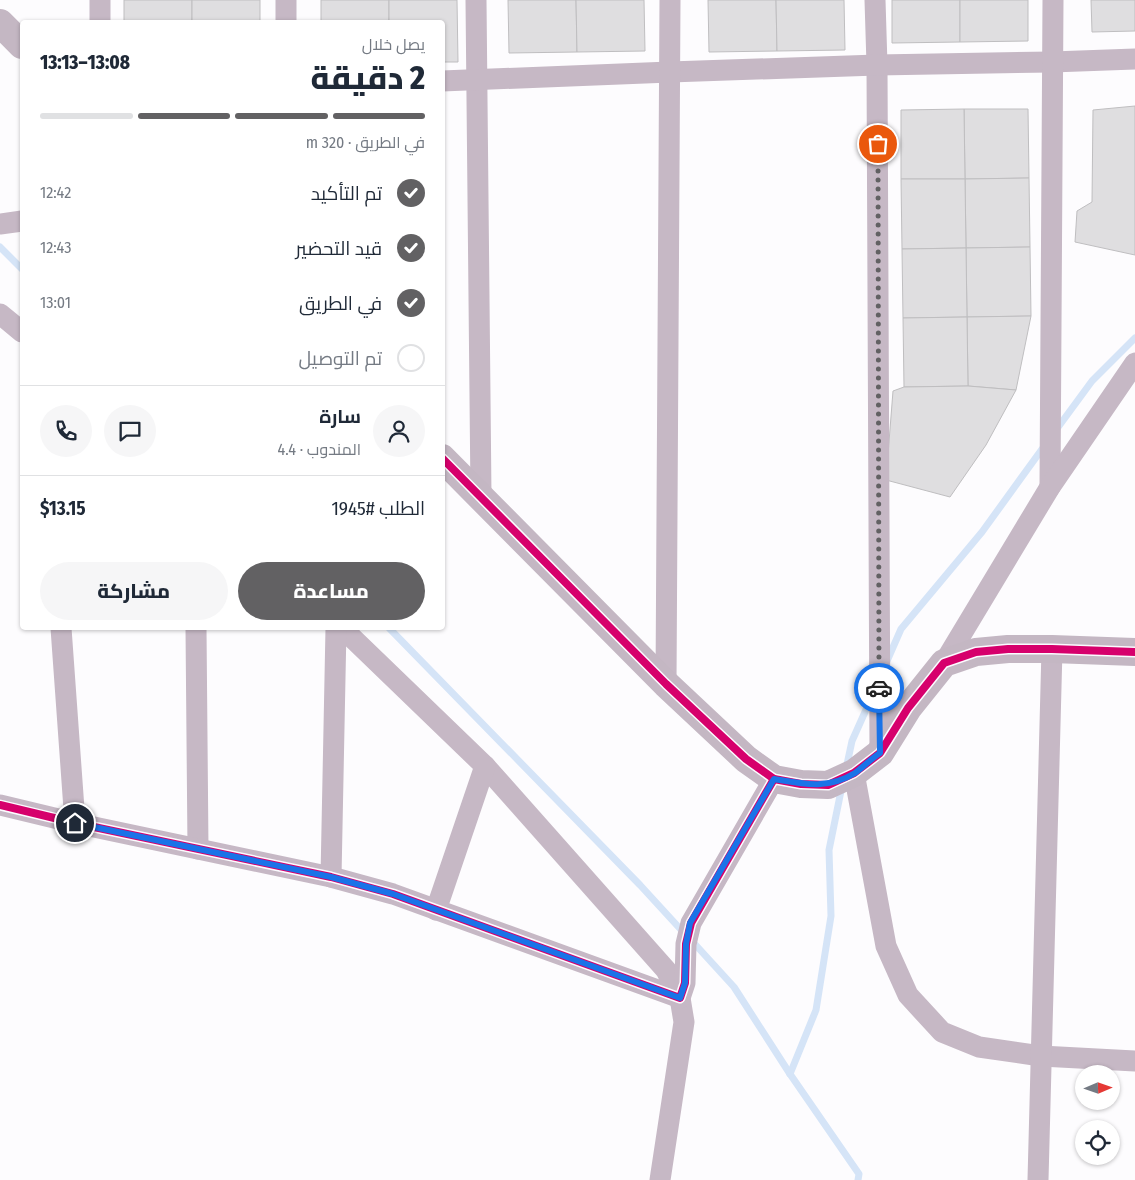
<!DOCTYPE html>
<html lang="ar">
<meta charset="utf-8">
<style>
body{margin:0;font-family:"Fira Sans Condensed",Cairo,sans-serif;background:#f6f6f7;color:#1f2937;direction:rtl;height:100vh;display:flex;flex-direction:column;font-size:19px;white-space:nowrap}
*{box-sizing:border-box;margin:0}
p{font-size:16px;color:#747a83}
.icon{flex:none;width:28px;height:28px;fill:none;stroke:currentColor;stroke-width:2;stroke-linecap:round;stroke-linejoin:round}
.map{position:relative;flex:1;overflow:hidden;direction:ltr}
.panel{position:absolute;left:20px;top:20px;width:425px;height:610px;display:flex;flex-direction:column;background:#fff;border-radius:5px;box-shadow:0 1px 4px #0004;direction:rtl}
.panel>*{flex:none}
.needle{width:32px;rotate:88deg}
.controls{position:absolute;left:1075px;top:1065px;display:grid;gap:10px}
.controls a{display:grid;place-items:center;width:45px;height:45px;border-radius:50%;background:#fff;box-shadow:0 1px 4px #0004;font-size:25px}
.pin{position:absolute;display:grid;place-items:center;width:42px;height:42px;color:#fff;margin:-21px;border:2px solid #fff;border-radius:50%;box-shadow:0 1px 5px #0007}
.courier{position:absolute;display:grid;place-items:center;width:50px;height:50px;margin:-25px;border:4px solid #1a73e8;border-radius:50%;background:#fff;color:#222;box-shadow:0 1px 6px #0007}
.headline em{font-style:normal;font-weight:800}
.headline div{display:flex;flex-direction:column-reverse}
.headline{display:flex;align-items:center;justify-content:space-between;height:85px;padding:0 20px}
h1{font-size:32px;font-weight:800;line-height:38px}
.bar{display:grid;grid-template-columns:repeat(4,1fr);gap:8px 5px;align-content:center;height:60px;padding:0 20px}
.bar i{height:6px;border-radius:4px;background:#e0e1e3}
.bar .current{background:#626163}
.bar p{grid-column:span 4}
.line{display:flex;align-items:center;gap:12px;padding:0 20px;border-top:1px solid #e0e1e3}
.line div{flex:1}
.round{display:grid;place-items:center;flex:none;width:52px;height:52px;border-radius:26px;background:#f6f6f7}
ol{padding:0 20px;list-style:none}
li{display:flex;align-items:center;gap:15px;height:55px}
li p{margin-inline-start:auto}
li .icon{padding:5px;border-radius:50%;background:#626163;color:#fff;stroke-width:4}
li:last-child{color:#747a83}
li i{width:28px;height:28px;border:2px solid #e0e1e3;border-radius:50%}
.action{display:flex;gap:10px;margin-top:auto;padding:10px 20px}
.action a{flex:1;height:58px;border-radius:30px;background:#626163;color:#fff;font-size:20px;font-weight:800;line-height:58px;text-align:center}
.action a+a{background:#f6f6f7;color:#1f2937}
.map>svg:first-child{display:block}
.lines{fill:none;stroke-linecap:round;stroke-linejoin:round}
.stream{stroke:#d5e4f7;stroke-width:7}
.building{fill:#dfdee0;stroke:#bfbec0}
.street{stroke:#c6b8c5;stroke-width:21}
.secondary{stroke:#c4b7c3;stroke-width:28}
.cycleway-casing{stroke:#fcfbff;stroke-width:11}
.cycleway{stroke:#d6006c;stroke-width:8}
.done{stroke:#626163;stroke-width:5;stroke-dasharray:0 9}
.route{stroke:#1a73e8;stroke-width:6}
</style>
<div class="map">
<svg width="1135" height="1180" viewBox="0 0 1135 1180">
<rect width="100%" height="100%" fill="#fdfcfe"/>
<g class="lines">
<g class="stream">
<polyline points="0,247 22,269"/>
<polyline points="1056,430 1092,381 1135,338"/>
<polyline points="389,628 640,885 684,933"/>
<polyline points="887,661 901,629 982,532 1045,445"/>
<polyline points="846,769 852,741 873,694"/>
<polyline points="692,941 734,987 790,1074 859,1174 858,1180"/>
<polyline points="790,1074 816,1010 831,916 829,850 842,786"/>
</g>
</g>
<g class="building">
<rect x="124" y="0" width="68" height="22"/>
<rect x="192" y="0" width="68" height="22"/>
<rect x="321" y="0" width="68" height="22"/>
<polygon points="389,0 457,0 458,62 442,62 442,22 389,22"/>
<polygon points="508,0 576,0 577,52 509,53"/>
<polygon points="576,0 644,0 645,51 577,52"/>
<polygon points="708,0 776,0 777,51 709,52"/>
<polygon points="776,0 844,0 845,50 777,51"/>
<polygon points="892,0 960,0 960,42 892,43"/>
<polygon points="960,0 1028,0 1028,41 960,42"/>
<polygon points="1091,0 1135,0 1135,31 1092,32"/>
<polygon points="1135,106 1135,255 1075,242 1077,211 1092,202 1093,110"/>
<polygon points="964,109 1028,109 1029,178 965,179"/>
<polygon points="964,109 965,179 901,179 901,110"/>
<polygon points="1029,178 1030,247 966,248 965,179"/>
<polygon points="901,179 965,179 966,248 902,249"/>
<polygon points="1030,247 1031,316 967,317 966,248"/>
<polygon points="966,248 967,317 903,318 902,249"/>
<polygon points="1031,316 1016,390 968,386 967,317"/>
<polygon points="967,317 968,386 904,387 903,318"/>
<polygon points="968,386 1016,390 986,445 950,497 886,480 893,391 904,387"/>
</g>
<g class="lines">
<g class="street">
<polyline points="100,0 100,22"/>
<polyline points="476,0 481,496"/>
<polyline points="875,0 877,65 880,753"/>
<polyline points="286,22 286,0"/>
<polyline points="442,81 670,72 877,65 1052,62 1135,59"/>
<polyline points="0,224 22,221"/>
<polyline points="0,314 22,332"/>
<polyline points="1050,487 1053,0"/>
<polyline points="61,628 75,823"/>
<polyline points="196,628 198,849"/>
<polyline points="342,628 485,766 666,970 680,998 684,1022 660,1180"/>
<polyline points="944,663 1050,487 1135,363"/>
<polyline points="666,684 670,0"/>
<polyline points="854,773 886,946 908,995 942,1032 979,1047 1041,1056 1135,1061"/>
<polyline points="0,805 75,823 331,877 393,894 680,998 685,983 686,944 691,923 774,779"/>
<polyline points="331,877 336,628"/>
<polyline points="436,910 485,766"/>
<polyline points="1038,1180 1052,649"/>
</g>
<g class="secondary">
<polyline points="0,23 22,45"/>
<polyline points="442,458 666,684 746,759 774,779 801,784 828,785 854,773 880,753 908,708 944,663 976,652 1008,649 1052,649 1135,652"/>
</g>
<g class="cycleway-casing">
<g id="cycleway">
<polyline points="442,458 666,684 746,759 774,779 801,784 828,785 854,773 880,753 908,708 944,663 976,652 1008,649 1052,649 1135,652"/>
<polyline points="0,805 75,823 331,877 393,894 680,998 685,983 686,944 691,923 774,779"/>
</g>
</g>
<use href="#cycleway" class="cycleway"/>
</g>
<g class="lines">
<polyline class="done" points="878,144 879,688"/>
<path class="route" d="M75,823L331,877L393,894L680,998L685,983L686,944L690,923L774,779C803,784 828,790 855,773C863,767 871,759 880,753L879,688"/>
</g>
</svg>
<div class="controls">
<a><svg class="needle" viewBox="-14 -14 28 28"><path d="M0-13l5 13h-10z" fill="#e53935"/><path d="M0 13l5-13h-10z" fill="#747a83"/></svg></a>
<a><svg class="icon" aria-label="locate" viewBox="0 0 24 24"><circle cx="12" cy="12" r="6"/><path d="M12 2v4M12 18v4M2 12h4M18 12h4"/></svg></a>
</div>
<div class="pin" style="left:878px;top:144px;background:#ea580c"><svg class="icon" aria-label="bag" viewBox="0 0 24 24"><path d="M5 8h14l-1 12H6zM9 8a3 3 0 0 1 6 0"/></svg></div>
<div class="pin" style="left:75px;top:823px;background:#1f2937"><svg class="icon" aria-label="home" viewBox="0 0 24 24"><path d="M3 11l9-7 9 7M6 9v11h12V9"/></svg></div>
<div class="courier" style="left:879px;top:688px"><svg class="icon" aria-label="car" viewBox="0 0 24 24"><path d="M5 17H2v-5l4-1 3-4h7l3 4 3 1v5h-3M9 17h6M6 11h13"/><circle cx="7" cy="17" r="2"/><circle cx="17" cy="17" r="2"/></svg></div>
<section class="panel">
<div class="headline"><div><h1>2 دقيقة</h1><p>يصل خلال</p></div><em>13:08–13:13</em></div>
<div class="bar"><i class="current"></i><i class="current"></i><i class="current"></i><i></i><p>في الطريق · 320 m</p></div>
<ol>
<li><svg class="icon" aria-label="check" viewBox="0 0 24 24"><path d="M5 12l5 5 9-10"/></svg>تم التأكيد<p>12:42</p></li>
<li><svg class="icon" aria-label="check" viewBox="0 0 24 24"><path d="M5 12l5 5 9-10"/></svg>قيد التحضير<p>12:43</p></li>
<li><svg class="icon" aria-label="check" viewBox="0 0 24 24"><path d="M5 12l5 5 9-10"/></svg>في الطريق<p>13:01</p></li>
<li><i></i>تم التوصيل</li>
</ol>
<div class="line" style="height:90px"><a class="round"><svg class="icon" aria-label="person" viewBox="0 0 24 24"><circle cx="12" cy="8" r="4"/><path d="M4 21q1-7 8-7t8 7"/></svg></a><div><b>سارة</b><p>المندوب · 4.4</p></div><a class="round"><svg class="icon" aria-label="chat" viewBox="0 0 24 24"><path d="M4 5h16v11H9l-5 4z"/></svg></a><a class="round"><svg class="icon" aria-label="phone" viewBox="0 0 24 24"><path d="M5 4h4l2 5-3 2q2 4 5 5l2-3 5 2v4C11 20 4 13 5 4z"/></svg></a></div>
<div class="line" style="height:65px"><div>الطلب #1945</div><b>$13.15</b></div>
<div class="action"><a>مساعدة</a><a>مشاركة</a></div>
</section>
</div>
